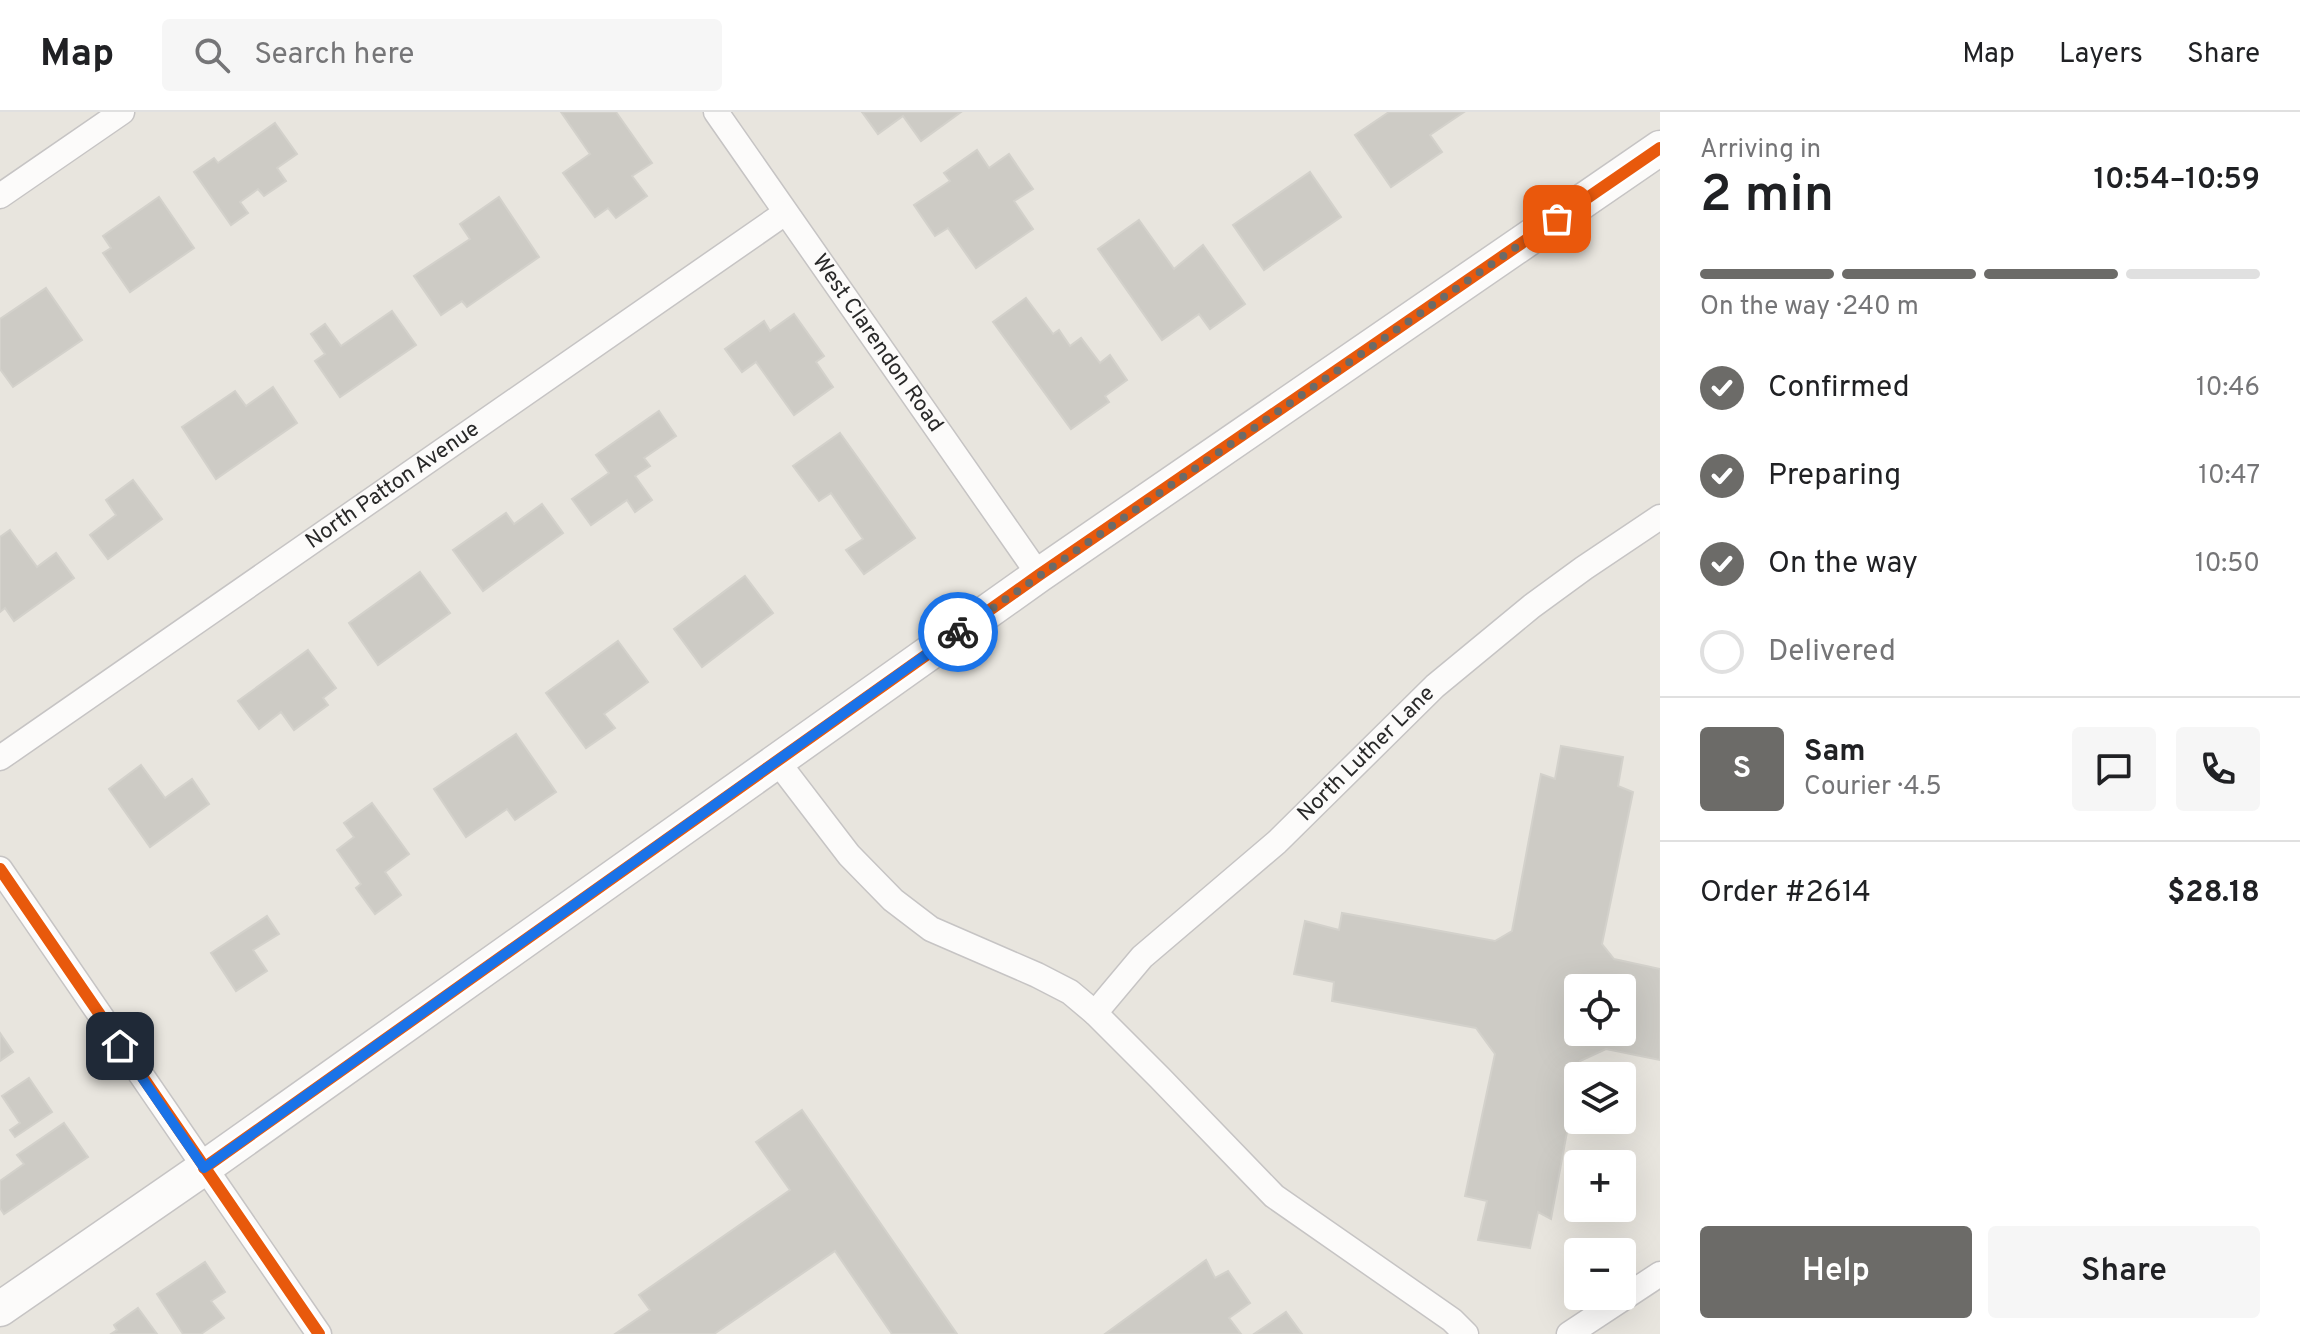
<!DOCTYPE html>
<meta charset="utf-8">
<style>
body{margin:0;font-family:Overpass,sans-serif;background:#f6f6f6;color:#202124;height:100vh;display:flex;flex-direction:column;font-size:30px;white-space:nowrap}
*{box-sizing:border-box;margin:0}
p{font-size:26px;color:#757577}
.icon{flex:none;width:44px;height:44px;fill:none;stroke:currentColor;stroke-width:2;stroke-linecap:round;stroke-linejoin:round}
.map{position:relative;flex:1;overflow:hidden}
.panel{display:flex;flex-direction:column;background:#fff;width:640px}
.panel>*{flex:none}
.controls{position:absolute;left:1564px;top:862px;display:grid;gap:16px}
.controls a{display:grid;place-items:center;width:72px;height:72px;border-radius:8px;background:#fff;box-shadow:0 8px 32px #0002;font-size:40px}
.pin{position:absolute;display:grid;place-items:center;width:68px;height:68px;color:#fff;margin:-34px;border-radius:16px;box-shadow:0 4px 12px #0006}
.courier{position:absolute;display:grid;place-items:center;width:80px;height:80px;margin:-40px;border:6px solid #1a73e8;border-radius:50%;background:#fff;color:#222;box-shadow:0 2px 10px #0007}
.headline em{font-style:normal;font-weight:600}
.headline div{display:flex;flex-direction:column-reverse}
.headline{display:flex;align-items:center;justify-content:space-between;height:136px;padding:0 40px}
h1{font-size:52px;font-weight:600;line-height:60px}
.bar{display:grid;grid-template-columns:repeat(4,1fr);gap:12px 8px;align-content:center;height:96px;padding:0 40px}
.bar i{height:10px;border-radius:6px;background:#e0e0e0}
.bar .current{background:#6c6b68}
.bar p{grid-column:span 4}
.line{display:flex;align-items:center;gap:20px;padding:0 40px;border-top:2px solid #e0e0e0}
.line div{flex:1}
.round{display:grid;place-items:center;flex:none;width:84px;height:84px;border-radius:8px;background:#f6f6f6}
ol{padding:0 40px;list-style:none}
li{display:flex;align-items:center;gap:24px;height:88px}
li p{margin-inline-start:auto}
li .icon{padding:8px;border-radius:50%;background:#6c6b68;color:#fff;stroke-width:4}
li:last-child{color:#757577}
li i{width:44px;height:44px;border:4px solid #e0e0e0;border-radius:50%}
.primary-button{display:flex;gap:16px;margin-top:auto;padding:16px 40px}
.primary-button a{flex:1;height:92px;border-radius:8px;background:#6c6b68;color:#fff;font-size:32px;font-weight:600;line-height:92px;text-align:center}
.primary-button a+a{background:#f6f6f6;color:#202124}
header{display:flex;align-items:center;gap:48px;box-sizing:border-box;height:112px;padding:0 40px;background:#fff;border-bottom:2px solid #e0e0e0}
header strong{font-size:38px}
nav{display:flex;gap:44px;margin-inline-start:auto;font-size:28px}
.search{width:560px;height:72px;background:#f6f6f6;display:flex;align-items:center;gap:20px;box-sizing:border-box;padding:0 28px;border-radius:8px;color:#757577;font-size:30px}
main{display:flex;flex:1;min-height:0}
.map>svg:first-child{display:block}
.building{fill:#cdcbc5;stroke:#d3d1cb;stroke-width:2;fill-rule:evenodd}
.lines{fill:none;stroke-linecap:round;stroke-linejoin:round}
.street-casing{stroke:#c6c4c4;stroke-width:27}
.secondary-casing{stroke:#c6c4c4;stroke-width:37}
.street{stroke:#fcfbfa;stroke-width:24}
.secondary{stroke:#fcfbfa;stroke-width:34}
.cycleway-casing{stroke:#fff;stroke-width:17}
.cycleway{stroke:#e8590c;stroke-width:12}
.done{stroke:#6c6b68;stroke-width:8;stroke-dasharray:0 14.4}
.route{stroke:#1a73e8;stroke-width:10}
.labels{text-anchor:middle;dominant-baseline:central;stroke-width:8;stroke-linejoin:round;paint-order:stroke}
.street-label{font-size:22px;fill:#292929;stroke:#fff}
</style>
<header>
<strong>Map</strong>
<div class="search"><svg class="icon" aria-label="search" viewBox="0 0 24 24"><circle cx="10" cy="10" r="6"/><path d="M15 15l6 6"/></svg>Search here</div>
<nav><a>Map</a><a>Layers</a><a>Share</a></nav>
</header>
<main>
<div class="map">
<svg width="1660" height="1222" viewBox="0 0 1660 1222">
<rect width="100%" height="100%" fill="#e8e5de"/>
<g class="building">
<polygon points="561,0 616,0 652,51 632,64 647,84 616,106 608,96 595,105 563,61 590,42"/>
<polygon points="862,0 961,0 921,29 903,4 878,22"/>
<polygon points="1389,0 1464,0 1430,23 1442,40 1391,75 1355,23"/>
<polygon points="275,11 297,42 277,56 286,69 264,84 258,77 240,90 248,101 231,113 194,60 214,46 218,51"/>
<polygon points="977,38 989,56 1009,42 1033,77 1014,89 1033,117 976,156 948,116 935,124 914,93 950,69 944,61"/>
<polygon points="1310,60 1341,105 1264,158 1233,113"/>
<polygon points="159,85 194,136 130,180 103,141 111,136 103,124"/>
<polygon points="499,85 539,145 467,195 462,189 441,203 414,164 470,127 460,112"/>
<polygon points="1139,108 1174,157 1203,133 1245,192 1210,217 1199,202 1162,228 1098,137"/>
<polygon points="46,176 82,228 13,275 0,257 0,207"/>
<polygon points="1026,186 1053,222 1059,218 1070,234 1081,226 1100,251 1110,243 1127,268 1105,284 1109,290 1071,317 993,210"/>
<polygon points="392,199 416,233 340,285 315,249 325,242 311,222 325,212 341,234"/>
<polygon points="794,202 824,244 816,250 833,275 794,303 756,250 742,260 725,237 764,209 770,219"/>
<polygon points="273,275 297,311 216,367 182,315 235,279 246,294"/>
<polygon points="659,299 676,324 644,346 650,354 635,364 652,388 635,400 627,388 591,413 572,387 609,361 596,343"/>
<polygon points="840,321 915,426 864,462 846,438 863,427 831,381 819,389 793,354"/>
<polygon points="133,368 162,407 108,447 90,423 116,403 106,388"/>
<polygon points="542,392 563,421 483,479 453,438 506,401 514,412"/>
<polygon points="10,418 37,455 56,441 74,466 14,509 5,496 0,500 0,425"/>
<polygon points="420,460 450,501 378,553 349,511"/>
<polygon points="745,464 773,501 702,555 674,517"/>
<polygon points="618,529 648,570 604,602 615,616 586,636 546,581"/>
<polygon points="308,538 336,576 323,586 328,593 294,618 281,600 259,617 238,589"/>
<polygon points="516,622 556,680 515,708 507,697 466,725 434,677"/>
<path d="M1561,634L1623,645L1618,674L1633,680L1602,832L1614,847L1660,857V948L1606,937L1580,949L1551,1107L1538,1100L1530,1136L1478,1128L1487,1089L1465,1084L1495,942L1476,916L1332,889L1334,870L1294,862L1305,809L1339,818L1342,801L1495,829L1512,819L1541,662L1555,667ZM1578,876H1622V920H1578Z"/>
<polygon points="141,653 165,686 192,667 209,692 150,735 109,677"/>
<polygon points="372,691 409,742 385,760 401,783 375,802 356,776 361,772 337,738 354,725 344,711"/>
<polygon points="267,804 279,822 253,838 267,859 236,879 211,841"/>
<polygon points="0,921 13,940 0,949"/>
<polygon points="29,966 52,1000 15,1025 10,1018 20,1011 2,984"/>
<polygon points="802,998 957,1222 892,1222 835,1139 714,1222 615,1222 650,1198 639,1183 790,1078 756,1030"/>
<polygon points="64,1011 88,1045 4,1102 0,1096 0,1069 24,1052 17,1043"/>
<polygon points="1206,1148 1215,1166 1228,1159 1250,1191 1229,1206 1241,1222 1105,1222"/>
<polygon points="205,1150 225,1180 211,1189 224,1206 201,1222 183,1222 157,1182"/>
<polygon points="138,1196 157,1222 111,1222 117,1218 114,1213"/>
<polygon points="1286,1200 1302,1222 1254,1222"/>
</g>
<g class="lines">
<g class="street-casing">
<g id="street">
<path id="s1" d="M716,0L1039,463"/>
<polyline points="0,84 122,0"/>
<path id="s2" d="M0,646L785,101"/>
<polyline points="777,649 849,743 893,788 931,817 1037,863 1070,880 1095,901 1160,966 1274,1084 1452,1208 1466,1222"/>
<polyline points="0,757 319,1222"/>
<path id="s3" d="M1095,901L1142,845L1277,730L1435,574L1532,494L1584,456L1660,405"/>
<polyline points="1569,1222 1660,1162"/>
</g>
</g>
<g class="secondary-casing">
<polyline id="secondary" points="0,1197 204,1056 1039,463 1660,36"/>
</g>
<use href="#street" class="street"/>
<use href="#secondary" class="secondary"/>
<g class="cycleway-casing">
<g id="cycleway">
<polyline points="0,757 319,1222"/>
<polyline points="204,1056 1039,463 1660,36"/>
</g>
</g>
<use href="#cycleway" class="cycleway"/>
</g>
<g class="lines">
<polyline class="done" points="958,520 1557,107"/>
<polyline class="route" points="120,934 204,1056 958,520"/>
</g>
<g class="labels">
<g class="street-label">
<text stroke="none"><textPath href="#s1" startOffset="282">West Clarendon Road</textPath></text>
<text stroke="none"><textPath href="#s2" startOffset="478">North Patton Avenue</textPath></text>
<text stroke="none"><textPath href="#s3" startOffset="376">North Luther Lane</textPath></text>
</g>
</g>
</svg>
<div class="controls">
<a><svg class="icon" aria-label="locate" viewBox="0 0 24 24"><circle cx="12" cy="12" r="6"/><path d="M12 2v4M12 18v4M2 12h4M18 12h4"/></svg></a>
<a><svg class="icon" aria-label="layers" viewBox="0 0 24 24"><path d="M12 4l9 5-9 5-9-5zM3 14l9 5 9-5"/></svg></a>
<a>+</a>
<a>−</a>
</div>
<div class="pin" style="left:1557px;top:107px;background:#ea580c"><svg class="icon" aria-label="bag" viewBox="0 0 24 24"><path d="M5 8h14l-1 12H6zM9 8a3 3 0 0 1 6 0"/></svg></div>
<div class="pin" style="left:120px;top:934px;background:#1f2937"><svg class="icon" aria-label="home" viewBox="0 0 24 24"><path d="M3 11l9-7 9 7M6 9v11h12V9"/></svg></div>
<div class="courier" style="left:958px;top:520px"><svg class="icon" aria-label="bike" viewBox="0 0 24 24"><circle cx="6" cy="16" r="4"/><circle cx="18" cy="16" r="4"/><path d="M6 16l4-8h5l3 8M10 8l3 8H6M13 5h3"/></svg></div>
</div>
<section class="panel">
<div class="headline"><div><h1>2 min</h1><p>Arriving in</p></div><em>10:54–10:59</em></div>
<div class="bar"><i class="current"></i><i class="current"></i><i class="current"></i><i></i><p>On the way · 240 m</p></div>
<ol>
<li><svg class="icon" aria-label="check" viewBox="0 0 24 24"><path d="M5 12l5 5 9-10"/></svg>Confirmed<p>10:46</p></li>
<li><svg class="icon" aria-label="check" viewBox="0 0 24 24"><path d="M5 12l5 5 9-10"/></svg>Preparing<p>10:47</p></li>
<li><svg class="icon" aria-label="check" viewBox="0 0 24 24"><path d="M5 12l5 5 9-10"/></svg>On the way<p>10:50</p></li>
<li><i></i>Delivered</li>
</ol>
<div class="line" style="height:144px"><b class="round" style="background:#6c6b68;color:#fff">S</b><div><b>Sam</b><p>Courier · 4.5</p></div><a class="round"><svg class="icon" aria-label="chat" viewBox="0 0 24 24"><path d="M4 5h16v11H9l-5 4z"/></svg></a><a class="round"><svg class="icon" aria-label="phone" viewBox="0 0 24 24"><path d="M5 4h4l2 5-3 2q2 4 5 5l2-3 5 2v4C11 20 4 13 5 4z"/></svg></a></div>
<div class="line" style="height:104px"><div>Order #2614</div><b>$28.18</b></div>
<div class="primary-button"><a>Help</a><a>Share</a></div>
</section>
</main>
